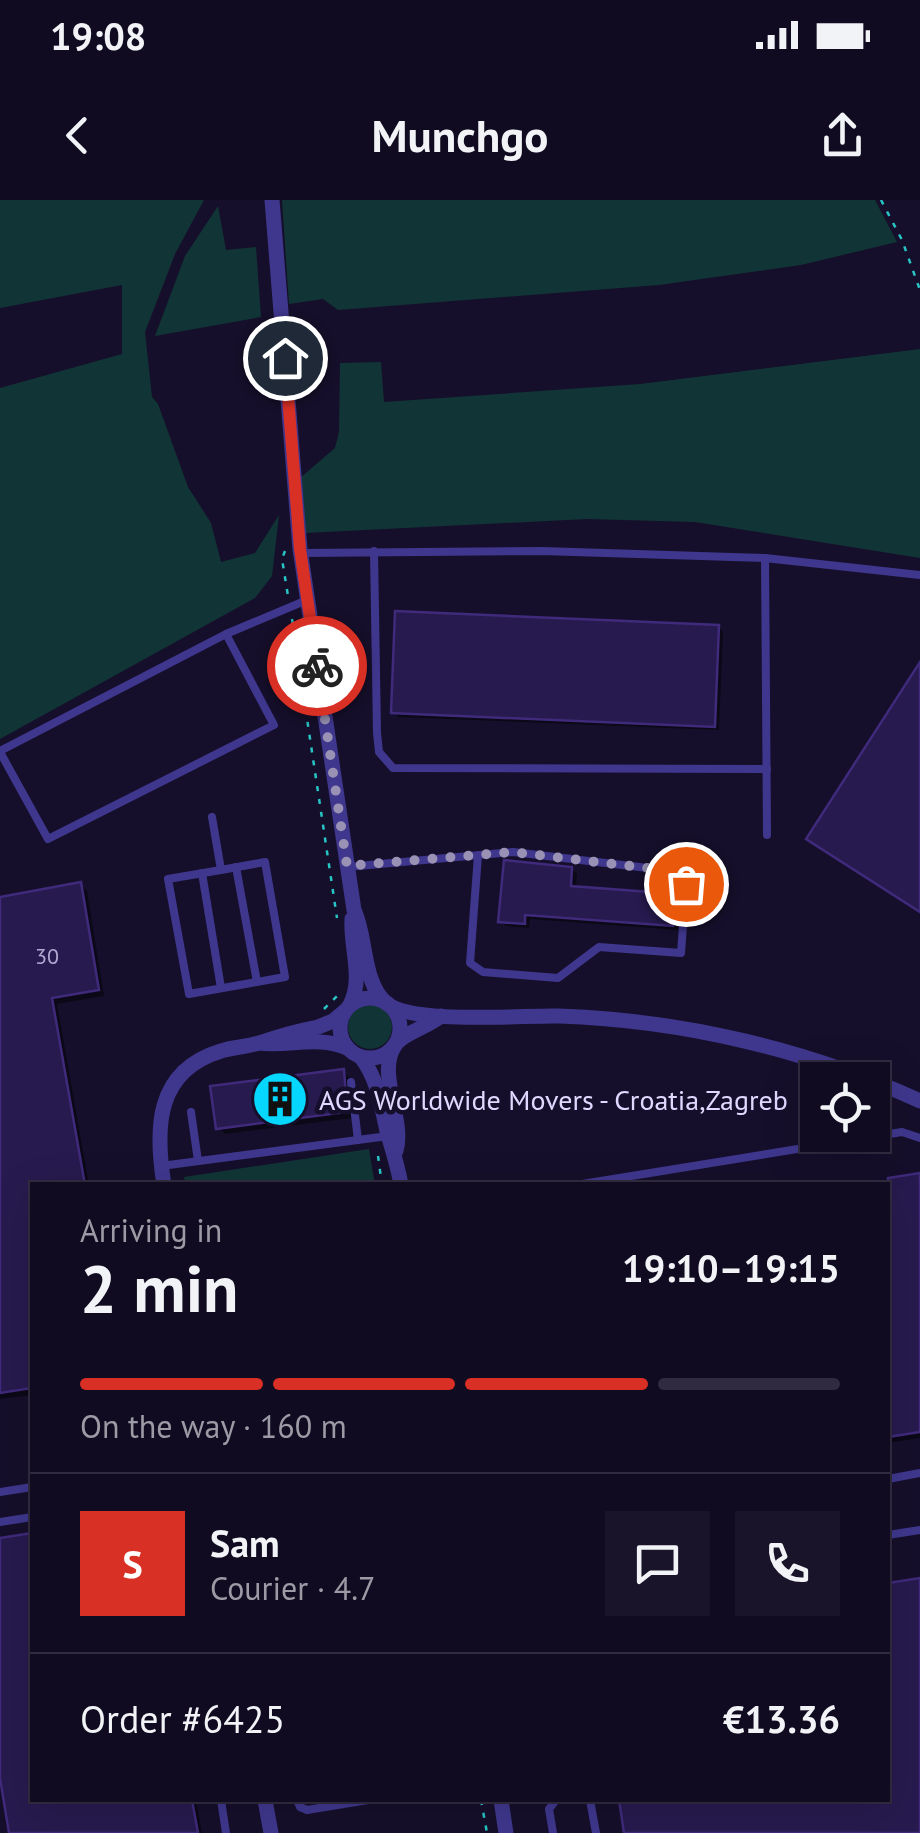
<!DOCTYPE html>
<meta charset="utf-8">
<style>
body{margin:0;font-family:"PT Sans",sans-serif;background:#191429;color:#f1f3f6;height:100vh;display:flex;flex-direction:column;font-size:38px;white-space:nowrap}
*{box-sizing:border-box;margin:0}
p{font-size:32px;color:#9c9ba5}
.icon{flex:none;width:55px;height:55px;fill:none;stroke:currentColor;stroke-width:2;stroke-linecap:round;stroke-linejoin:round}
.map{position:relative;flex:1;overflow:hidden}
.sheet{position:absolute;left:30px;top:982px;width:860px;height:620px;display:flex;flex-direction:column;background:#100b20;border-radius:0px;box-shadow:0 10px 40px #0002,0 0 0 2px #302b3e}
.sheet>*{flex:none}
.buttons{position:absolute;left:800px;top:862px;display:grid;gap:20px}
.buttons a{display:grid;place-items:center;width:90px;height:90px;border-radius:0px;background:#100b20;box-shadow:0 10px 40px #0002,0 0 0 2px #302b3e;font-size:50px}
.pin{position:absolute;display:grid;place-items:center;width:85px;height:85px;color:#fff;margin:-42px;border:5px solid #fff;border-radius:50%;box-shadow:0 2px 10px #0007}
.courier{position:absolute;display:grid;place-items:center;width:100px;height:100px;margin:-50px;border:8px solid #d93025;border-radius:50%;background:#fff;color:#222;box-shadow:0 2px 12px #0007}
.overview em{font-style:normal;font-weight:600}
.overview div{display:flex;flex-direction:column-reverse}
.overview{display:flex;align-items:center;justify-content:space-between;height:170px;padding:0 50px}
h1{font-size:65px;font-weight:600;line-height:75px}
.bar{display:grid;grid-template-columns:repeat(4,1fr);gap:15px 10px;align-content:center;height:120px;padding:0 50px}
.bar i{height:12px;border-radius:8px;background:#302b3e}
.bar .current{background:#d93025}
.bar p{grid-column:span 4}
.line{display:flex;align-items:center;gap:25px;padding:0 50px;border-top:2px solid #302b3e}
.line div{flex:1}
.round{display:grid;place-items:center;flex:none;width:105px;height:105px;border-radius:0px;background:#191429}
.status{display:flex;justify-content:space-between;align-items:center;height:70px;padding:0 50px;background:#100b20;direction:ltr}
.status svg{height:28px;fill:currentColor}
header{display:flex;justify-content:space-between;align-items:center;height:130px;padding:0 50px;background:#100b20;font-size:45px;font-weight:600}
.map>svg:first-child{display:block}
.green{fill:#113536}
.shadow{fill:#0007}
.building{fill:#271a4e;stroke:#3f2a7b;stroke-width:2.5}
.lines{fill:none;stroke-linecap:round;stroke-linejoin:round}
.path{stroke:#27c5c5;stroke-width:2.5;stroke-dasharray:5 8;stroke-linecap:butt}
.service{stroke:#3f378d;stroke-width:8}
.minor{stroke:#3f378d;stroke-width:15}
.done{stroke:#9992b5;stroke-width:10;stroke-dasharray:0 18}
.route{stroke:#d93025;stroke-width:12}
.labels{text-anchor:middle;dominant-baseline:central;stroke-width:9;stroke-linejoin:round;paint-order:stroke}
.number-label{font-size:22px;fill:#b2a9d3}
.poi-label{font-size:28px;fill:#e0d9ff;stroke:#160f2b;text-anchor:start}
</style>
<div class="status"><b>19:08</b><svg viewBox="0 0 49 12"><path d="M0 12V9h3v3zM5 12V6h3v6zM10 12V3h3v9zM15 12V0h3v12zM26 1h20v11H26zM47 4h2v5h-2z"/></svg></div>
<header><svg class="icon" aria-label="back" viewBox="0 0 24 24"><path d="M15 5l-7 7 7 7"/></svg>Munchgo<svg class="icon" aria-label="share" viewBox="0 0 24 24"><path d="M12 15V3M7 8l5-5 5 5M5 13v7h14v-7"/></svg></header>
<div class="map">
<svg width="920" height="1633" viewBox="0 0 920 1633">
<rect width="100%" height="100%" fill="#160f2b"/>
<g class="green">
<polygon points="0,0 204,0 175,54 145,132 152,197 158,204 188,287 211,323 221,362 255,353 279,315 272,376 255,398 0,539 0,188 122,154 122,85 0,108"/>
<polygon points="282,0 875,0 897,42 801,65 659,85 338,110 323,99 289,104"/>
<polygon points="218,6 226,50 256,47 261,117 155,136 185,56"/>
<polygon points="920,149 920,358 695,322 587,319 305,333 300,278 335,248 339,232 340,163 381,162 384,202 640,184"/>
<circle cx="370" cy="827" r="22"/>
<polygon points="369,949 375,985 186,985 184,977"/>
</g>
<g class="shadow">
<polygon points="718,427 723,432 719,530 398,517 394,512"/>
<polygon points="571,669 577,674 576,689 675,696 681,702 678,730 530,719 529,728 506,726 501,721"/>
<polygon points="80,684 87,691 104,796 57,804 89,985 32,985 32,1195 0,1199 0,699"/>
<polygon points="343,872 350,878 352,918 225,934 219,928"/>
<polygon points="920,976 920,1238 888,1243 888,985 851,985"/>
<polygon points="32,1335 32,1600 196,1600 202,1633 12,1633 0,1563 0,1341"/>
<polygon points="920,1380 920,1633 627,1633 622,1600 888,1600 888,1386"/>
</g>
<g class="building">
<polygon points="395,411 719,425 715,527 391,513"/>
<polygon points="920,462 920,712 806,639"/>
<polygon points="504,660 572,667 571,686 676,694 673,726 525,715 525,724 498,722"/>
<polygon points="81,682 99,790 52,798 85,985 32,985 32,1188 0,1193 0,697"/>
<polygon points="344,869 347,912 216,929 210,886"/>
<polygon points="920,973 920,1232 888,1237 888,978"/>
<polygon points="32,1333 32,1600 192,1600 198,1633 9,1633 0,1578 0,1338"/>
<polygon points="920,1378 920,1633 624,1633 619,1600 888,1600 888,1383"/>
</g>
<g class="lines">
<g class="path">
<polyline points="881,0 902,40 920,90"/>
<polyline points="285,351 282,359 288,396"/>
<polyline points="292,419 337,718"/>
<polyline points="324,809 339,794"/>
<polyline points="378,956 382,985"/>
<polyline points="481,1600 487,1633"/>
</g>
<g class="service">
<polyline points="374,351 377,533 379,552 393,568 767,569"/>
<polyline points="301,353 542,351 765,358"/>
<polyline points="0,551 226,434 307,400"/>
<polyline points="0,552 48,639 274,525 226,434"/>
<polyline points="212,617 221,670 265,662 285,777 189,794 168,679 221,670"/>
<polyline points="767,635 765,358 920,375"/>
<polyline points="236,667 257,782"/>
<polyline points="347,667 513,652 673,671 683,676 686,684 681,753 599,747 558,778 483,772 470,763 478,655"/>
<polyline points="202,673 221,788"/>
<polyline points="351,882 358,940"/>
<polyline points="191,912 198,961"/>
<polyline points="161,966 388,936"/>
<polyline points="576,985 902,932 920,938"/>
<polyline points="888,1279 920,1273"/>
<polyline points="0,1292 32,1287"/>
<polyline points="0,1322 32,1317"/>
<polyline points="888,1335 920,1330"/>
<polyline points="221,1600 226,1633"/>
<polyline points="297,1600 300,1607 307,1610 368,1600"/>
<polyline points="590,1600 596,1633"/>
<polyline points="553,1633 549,1609 556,1600"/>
</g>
<g class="minor">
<path d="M272,0L300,349L354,710C367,737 362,782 386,803C413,825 521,815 559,816C682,820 809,850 920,901"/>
<circle cx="370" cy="828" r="30"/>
<path d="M350,805C364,777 350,748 352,719"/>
<path d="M259,843C289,847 318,835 347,848"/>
<path d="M361,857C378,880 381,904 387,931C392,949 398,966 401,985"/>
<path d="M396,951C405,920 377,874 394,847C402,833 428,827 441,816"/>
<path d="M164,985C155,929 155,871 221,851C233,847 247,847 259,843C279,836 297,831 318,827L333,821L345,811"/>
<polyline points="265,1600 271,1633"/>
<polyline points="501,1600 506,1633"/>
</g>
</g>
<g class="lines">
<polyline class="done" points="317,466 347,666 512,652 673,671 683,676 686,684"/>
<polyline class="route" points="285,158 300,349 317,466"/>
</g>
<defs>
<g id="building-disc" transform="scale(2.875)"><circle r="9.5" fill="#05d7ff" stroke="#160f2b"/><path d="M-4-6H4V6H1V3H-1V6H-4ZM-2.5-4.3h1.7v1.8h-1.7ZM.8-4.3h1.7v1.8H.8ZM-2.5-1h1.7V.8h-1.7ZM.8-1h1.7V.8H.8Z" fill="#111"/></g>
</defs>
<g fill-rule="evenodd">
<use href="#building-disc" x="280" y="899"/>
</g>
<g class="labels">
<g class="number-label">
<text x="47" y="756">30</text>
</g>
<g class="poi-label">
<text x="319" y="899">AGS Worldwide Movers - Croatia,Zagreb</text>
</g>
</g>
</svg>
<div class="buttons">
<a><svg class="icon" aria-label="locate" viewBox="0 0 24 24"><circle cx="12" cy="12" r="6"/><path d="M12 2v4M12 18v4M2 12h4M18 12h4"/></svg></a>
</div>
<div class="pin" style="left:686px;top:684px;background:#ea580c"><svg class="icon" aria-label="bag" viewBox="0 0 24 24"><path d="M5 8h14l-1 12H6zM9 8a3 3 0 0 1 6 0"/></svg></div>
<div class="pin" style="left:285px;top:158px;background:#1f2937"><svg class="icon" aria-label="home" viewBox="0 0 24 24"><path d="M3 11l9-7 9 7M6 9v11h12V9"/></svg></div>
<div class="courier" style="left:317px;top:466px"><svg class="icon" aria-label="bike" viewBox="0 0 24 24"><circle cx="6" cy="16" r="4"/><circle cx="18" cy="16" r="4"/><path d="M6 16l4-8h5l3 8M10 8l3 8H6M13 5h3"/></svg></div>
<section class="sheet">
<div class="overview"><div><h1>2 min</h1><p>Arriving in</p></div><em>19:10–19:15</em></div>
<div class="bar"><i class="current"></i><i class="current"></i><i class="current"></i><i></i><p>On the way · 160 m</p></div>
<div class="line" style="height:180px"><b class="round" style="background:#d93025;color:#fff">S</b><div><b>Sam</b><p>Courier · 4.7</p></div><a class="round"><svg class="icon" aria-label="chat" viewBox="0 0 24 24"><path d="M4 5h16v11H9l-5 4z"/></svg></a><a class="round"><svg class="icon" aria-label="phone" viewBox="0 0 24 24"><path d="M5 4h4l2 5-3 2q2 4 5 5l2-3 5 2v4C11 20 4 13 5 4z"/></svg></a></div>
<div class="line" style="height:130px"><div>Order #6425</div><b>€13.36</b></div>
</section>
</div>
